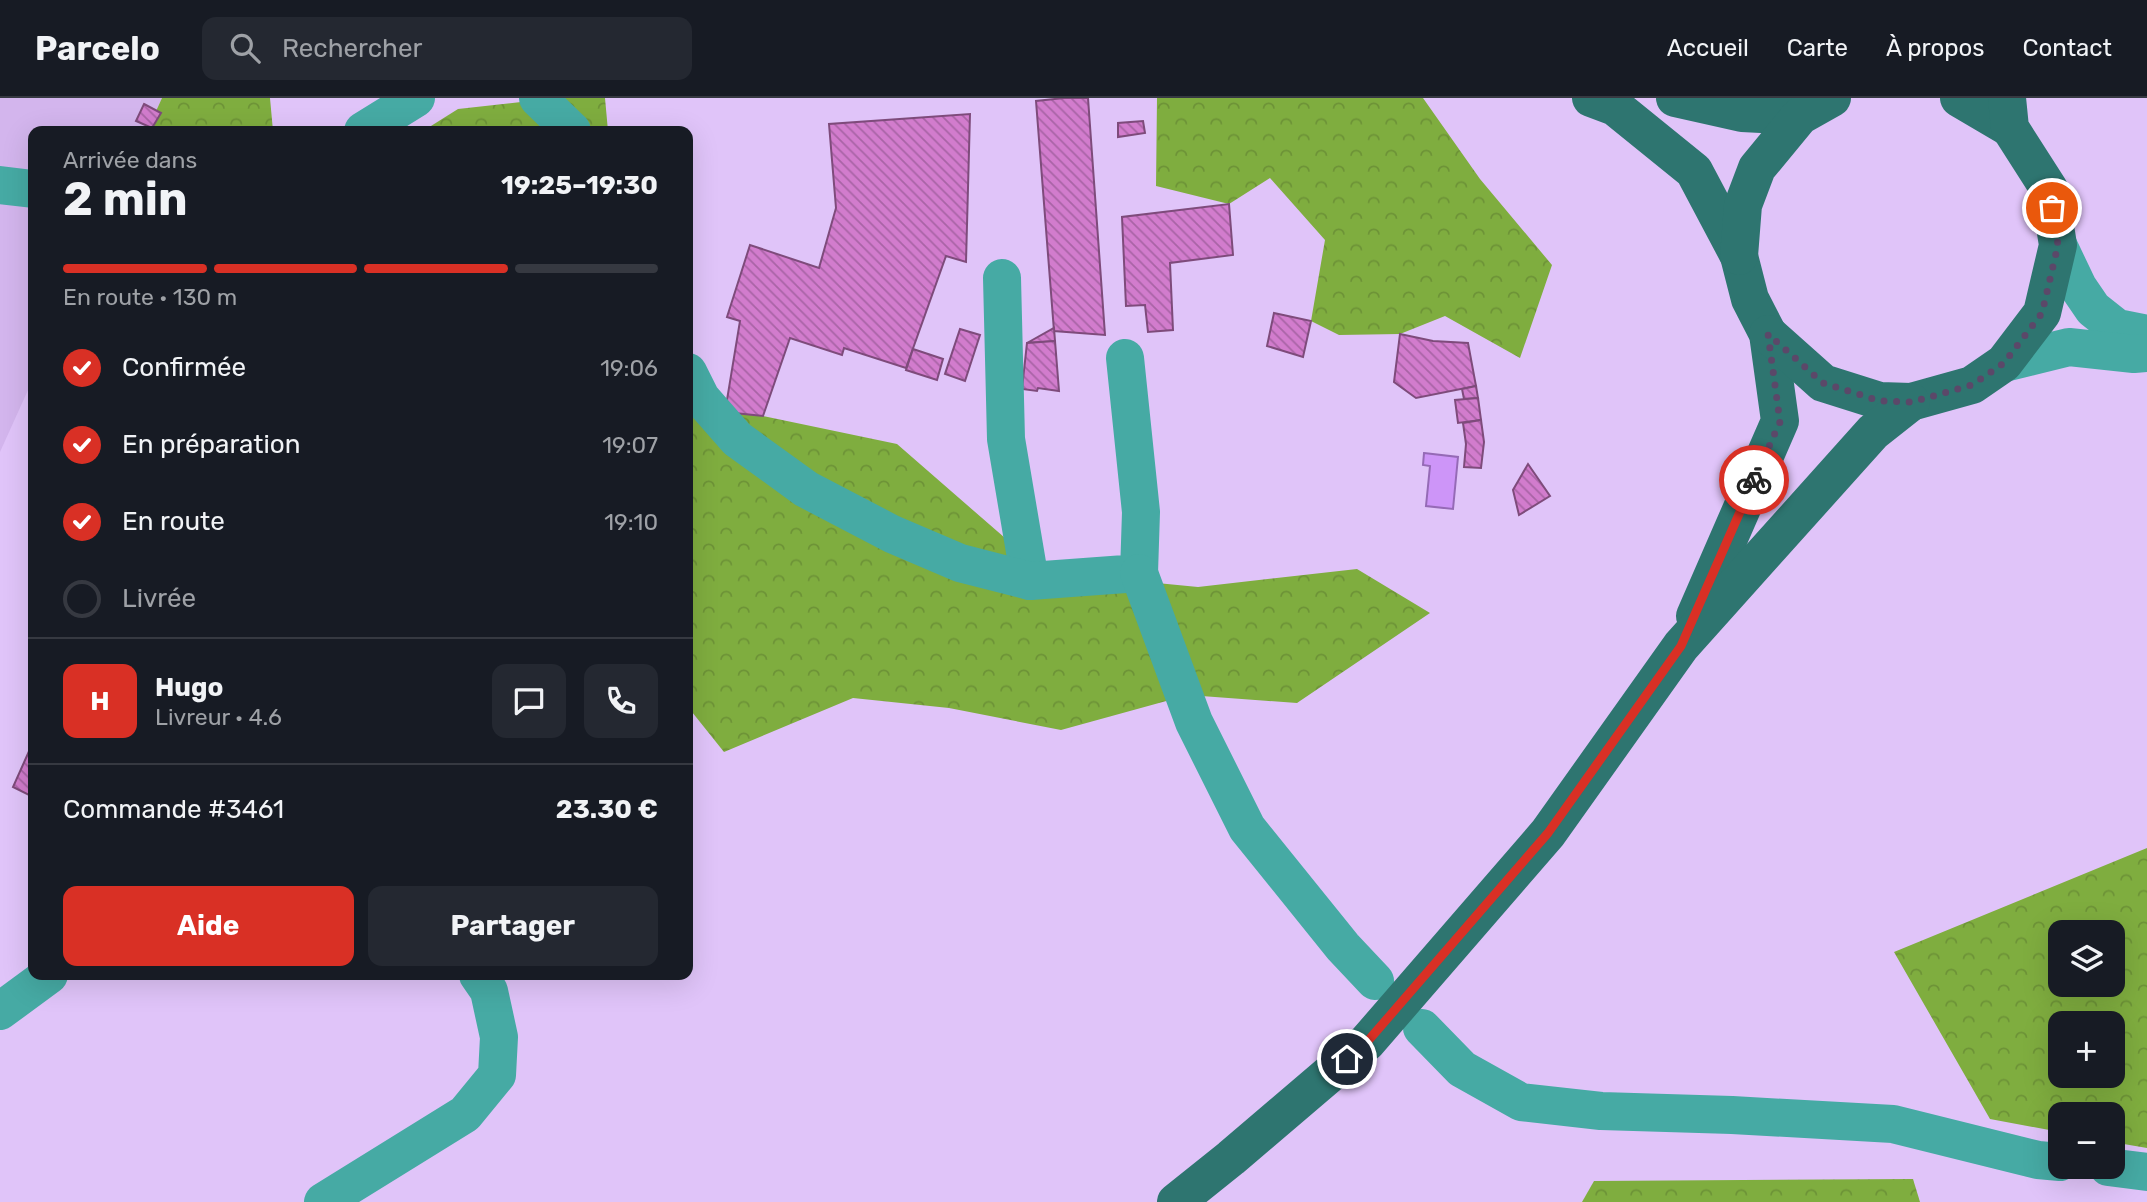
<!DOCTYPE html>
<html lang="fr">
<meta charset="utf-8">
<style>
body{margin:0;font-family:Rubik,sans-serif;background:#242831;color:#f1f3f6;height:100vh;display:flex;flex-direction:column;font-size:26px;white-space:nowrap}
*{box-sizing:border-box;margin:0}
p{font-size:23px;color:#9ea1a6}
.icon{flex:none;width:38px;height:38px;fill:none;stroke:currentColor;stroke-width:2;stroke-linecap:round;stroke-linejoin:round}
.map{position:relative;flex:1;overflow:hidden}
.side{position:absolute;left:28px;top:28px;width:665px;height:854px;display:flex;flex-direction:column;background:#171b24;border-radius:14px;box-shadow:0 7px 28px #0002}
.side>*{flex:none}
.fabs{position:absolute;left:2048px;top:822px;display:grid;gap:14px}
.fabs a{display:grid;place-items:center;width:77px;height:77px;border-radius:14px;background:#171b24;box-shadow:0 7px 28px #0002;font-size:35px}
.pin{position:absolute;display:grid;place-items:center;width:60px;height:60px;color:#fff;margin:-30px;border:4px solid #fff;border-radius:50%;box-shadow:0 2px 7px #0007}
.courier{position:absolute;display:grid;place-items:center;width:70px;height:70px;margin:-35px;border:5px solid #d93025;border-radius:50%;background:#fff;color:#222;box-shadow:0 2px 9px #0007}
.overview em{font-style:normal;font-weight:700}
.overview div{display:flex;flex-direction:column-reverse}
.overview{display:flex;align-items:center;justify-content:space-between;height:119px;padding:0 35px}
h1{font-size:46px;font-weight:700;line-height:52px}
.bar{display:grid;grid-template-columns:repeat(4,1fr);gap:10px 7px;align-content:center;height:84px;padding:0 35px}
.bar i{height:9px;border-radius:5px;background:#363941}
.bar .selected{background:#d93025}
.bar p{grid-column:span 4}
.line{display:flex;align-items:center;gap:18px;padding:0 35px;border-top:2px solid #363941}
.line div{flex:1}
.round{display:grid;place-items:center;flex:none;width:74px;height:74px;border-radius:14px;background:#242831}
ol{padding:0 35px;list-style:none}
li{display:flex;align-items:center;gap:21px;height:77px}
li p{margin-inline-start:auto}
li .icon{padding:7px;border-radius:50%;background:#d93025;color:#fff;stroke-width:4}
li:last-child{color:#9ea1a6}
li i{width:38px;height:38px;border:4px solid #363941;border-radius:50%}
.primary-button{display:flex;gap:14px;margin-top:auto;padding:14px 35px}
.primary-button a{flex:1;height:80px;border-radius:14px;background:#d93025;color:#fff;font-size:28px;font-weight:700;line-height:80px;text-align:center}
.primary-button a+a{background:#242831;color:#f1f3f6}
header{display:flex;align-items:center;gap:42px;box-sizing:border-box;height:98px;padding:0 35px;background:#171b24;border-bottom:2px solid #363941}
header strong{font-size:33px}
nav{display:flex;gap:38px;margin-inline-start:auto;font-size:24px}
.search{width:490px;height:63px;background:#242831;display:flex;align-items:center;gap:18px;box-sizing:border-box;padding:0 24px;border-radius:14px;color:#9ea1a6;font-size:26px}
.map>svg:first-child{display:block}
.built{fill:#d3b5ed}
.forest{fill:url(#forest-crowns);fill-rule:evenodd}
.water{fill:#cd95f8;stroke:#956ab6;stroke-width:2}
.building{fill:url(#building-back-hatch);stroke:#7e4b7b;stroke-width:2}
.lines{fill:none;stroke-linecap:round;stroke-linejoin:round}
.minor{stroke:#46aaa4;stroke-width:38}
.major{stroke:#2e7570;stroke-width:38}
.done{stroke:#5b4869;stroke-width:7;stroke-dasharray:0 12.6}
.route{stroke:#d93025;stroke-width:9}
</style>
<header>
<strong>Parcelo</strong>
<div class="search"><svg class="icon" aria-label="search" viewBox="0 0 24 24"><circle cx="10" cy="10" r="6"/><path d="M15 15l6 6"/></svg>Rechercher</div>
<nav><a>Accueil</a><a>Carte</a><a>À propos</a><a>Contact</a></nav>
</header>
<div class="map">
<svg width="2147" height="1104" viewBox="0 0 2147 1104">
<defs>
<pattern id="forest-crowns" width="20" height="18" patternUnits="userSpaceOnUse" patternTransform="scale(1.75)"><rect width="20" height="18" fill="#7fad3f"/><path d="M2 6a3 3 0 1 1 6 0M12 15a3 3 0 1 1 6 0" fill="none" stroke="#6d9337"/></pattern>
<pattern id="building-back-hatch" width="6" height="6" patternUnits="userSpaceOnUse" patternTransform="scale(1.75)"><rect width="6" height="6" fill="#d27ccd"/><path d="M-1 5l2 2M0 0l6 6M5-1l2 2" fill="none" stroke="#a964a6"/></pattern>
</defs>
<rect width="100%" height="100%" fill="#e0c4f9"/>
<polygon class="built" points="0,0 162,0 147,33 33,33 33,281 0,354"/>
<g class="forest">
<polygon points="162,0 270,0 273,33 147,33"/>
<polygon points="556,0 605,0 608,33 423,33 458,11"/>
<polygon points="1157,0 1423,0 1480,81 1552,167 1520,260 1445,218 1400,236 1339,237 1311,223 1325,142 1270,80 1229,106 1156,88"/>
<polygon points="725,314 763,318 897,346 1044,474 1198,489 1357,471 1430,515 1297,605 1188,597 1061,632 949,610 853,600 724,654 688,609 688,317"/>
<path d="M2147,750V1050L2112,1044V1017H2060V1034L1990,1021L1894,854ZM2060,835H2112V887H2060ZM2060,926H2112V978H2060Z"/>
<polygon points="1913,1081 1920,1104 1582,1104 1594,1083"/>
</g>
<polygon class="water" points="1424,355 1458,359 1453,411 1426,408 1430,368 1423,367"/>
<g class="building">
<polygon points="1064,0 1088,0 1105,237 1054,233 1036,3"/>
<polygon points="144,6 161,15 152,30 136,23"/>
<polygon points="970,16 966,164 946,158 906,270 844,250 842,257 790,240 763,318 725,314 740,223 727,219 750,147 819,170 836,110 829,26"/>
<polygon points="1143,23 1145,35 1118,39 1118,25"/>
<polygon points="1229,106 1233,157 1170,165 1173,232 1148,234 1145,207 1126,208 1122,119"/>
<polygon points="1274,215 1311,223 1303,259 1267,248"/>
<polygon points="1054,230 1055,243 1027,245"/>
<polygon points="960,231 980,237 965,283 945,276"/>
<polygon points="1400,236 1433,243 1468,245 1476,288 1416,300 1394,284"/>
<polygon points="1055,243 1059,293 1038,290 1037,293 1022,291 1027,245"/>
<polygon points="913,251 943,261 937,282 906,272"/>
<polygon points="1476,288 1478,300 1464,301 1462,291"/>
<polygon points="1478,300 1481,322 1458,325 1455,302"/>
<polygon points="1481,322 1484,344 1481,370 1464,369 1466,346 1463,325"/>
<polygon points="1528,366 1550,398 1519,417 1513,392"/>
<polygon points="30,651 33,652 33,699 13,689"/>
</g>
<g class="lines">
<g class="minor">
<polyline points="538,0 572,33"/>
<polyline points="363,33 416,0"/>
<polyline points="0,87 33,91"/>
<polyline points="2058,147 2078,189 2093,211 2117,230 2147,236"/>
<polyline points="1002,180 1006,341 1030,483"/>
<polyline points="2004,265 2069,249 2134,256 2147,255"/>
<polyline points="688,274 701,300 737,341 806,391 892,436 960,465 1030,483 1139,475 1141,414 1125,260"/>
<polyline points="1139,475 1194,624 1247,730 1343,849 1375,883"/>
<polyline points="0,913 49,877"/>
<polyline points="1422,930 1462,971 1521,1004 1601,1013 1732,1017 1893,1026 2038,1062 2060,1064"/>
<polyline points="2108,1069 2147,1074"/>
<polyline points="323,1104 465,1016 497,977 499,939 489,893 478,877"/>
</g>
<g class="major">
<polyline points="1591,0 1615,9 1694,73 1739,158 1750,201 1768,236 1780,323 1695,518"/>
<polyline points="1675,0 1742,15 1800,18"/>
<polyline points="1959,0 2010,30"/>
<polyline points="1739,158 1743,107 1757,70 1800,18 1832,0"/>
<polyline points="1768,236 1823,285 1880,303 1911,304 1972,287 2004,265 2042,215 2058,147 2049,91 2010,30 2007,0"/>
<polyline points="1176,1104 1231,1060 1367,944 1548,735 1681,548 1873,334 1911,304"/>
</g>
</g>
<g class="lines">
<polyline class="done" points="1754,382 1780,324 1768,236 1823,285 1880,303 1912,304 1972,287 2004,265 2042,215 2058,147 2052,110"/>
<polyline class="route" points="1347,961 1367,944 1548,735 1681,548 1754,382"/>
</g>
</svg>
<div class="fabs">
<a><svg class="icon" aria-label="layers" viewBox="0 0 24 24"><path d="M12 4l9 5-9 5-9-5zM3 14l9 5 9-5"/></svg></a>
<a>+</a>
<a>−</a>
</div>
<div class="pin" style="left:2052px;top:110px;background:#ea580c"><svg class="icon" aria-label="bag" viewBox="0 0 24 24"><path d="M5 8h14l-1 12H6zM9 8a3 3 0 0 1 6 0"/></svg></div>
<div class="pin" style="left:1347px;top:961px;background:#1f2937"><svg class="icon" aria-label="home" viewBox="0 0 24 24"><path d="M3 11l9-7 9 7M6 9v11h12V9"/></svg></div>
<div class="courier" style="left:1754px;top:382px"><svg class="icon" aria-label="bike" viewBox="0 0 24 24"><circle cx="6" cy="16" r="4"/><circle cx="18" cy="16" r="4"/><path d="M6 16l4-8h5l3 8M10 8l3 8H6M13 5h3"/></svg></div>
<section class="side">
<div class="overview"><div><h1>2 min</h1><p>Arrivée dans</p></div><em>19:25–19:30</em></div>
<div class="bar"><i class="selected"></i><i class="selected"></i><i class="selected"></i><i></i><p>En route · 130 m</p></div>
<ol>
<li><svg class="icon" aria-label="check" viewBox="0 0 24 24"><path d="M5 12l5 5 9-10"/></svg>Confirmée<p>19:06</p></li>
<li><svg class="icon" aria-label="check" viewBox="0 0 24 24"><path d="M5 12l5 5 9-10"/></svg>En préparation<p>19:07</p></li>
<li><svg class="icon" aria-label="check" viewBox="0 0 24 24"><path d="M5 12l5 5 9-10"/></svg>En route<p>19:10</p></li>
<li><i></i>Livrée</li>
</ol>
<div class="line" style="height:126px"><b class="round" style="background:#d93025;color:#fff">H</b><div><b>Hugo</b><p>Livreur · 4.6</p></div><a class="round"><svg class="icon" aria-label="chat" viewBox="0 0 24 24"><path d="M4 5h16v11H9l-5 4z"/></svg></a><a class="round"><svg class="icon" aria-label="phone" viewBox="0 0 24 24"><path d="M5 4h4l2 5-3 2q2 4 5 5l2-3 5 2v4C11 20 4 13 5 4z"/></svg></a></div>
<div class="line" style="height:91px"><div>Commande #3461</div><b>23.30 €</b></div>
<div class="primary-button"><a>Aide</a><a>Partager</a></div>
</section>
</div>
